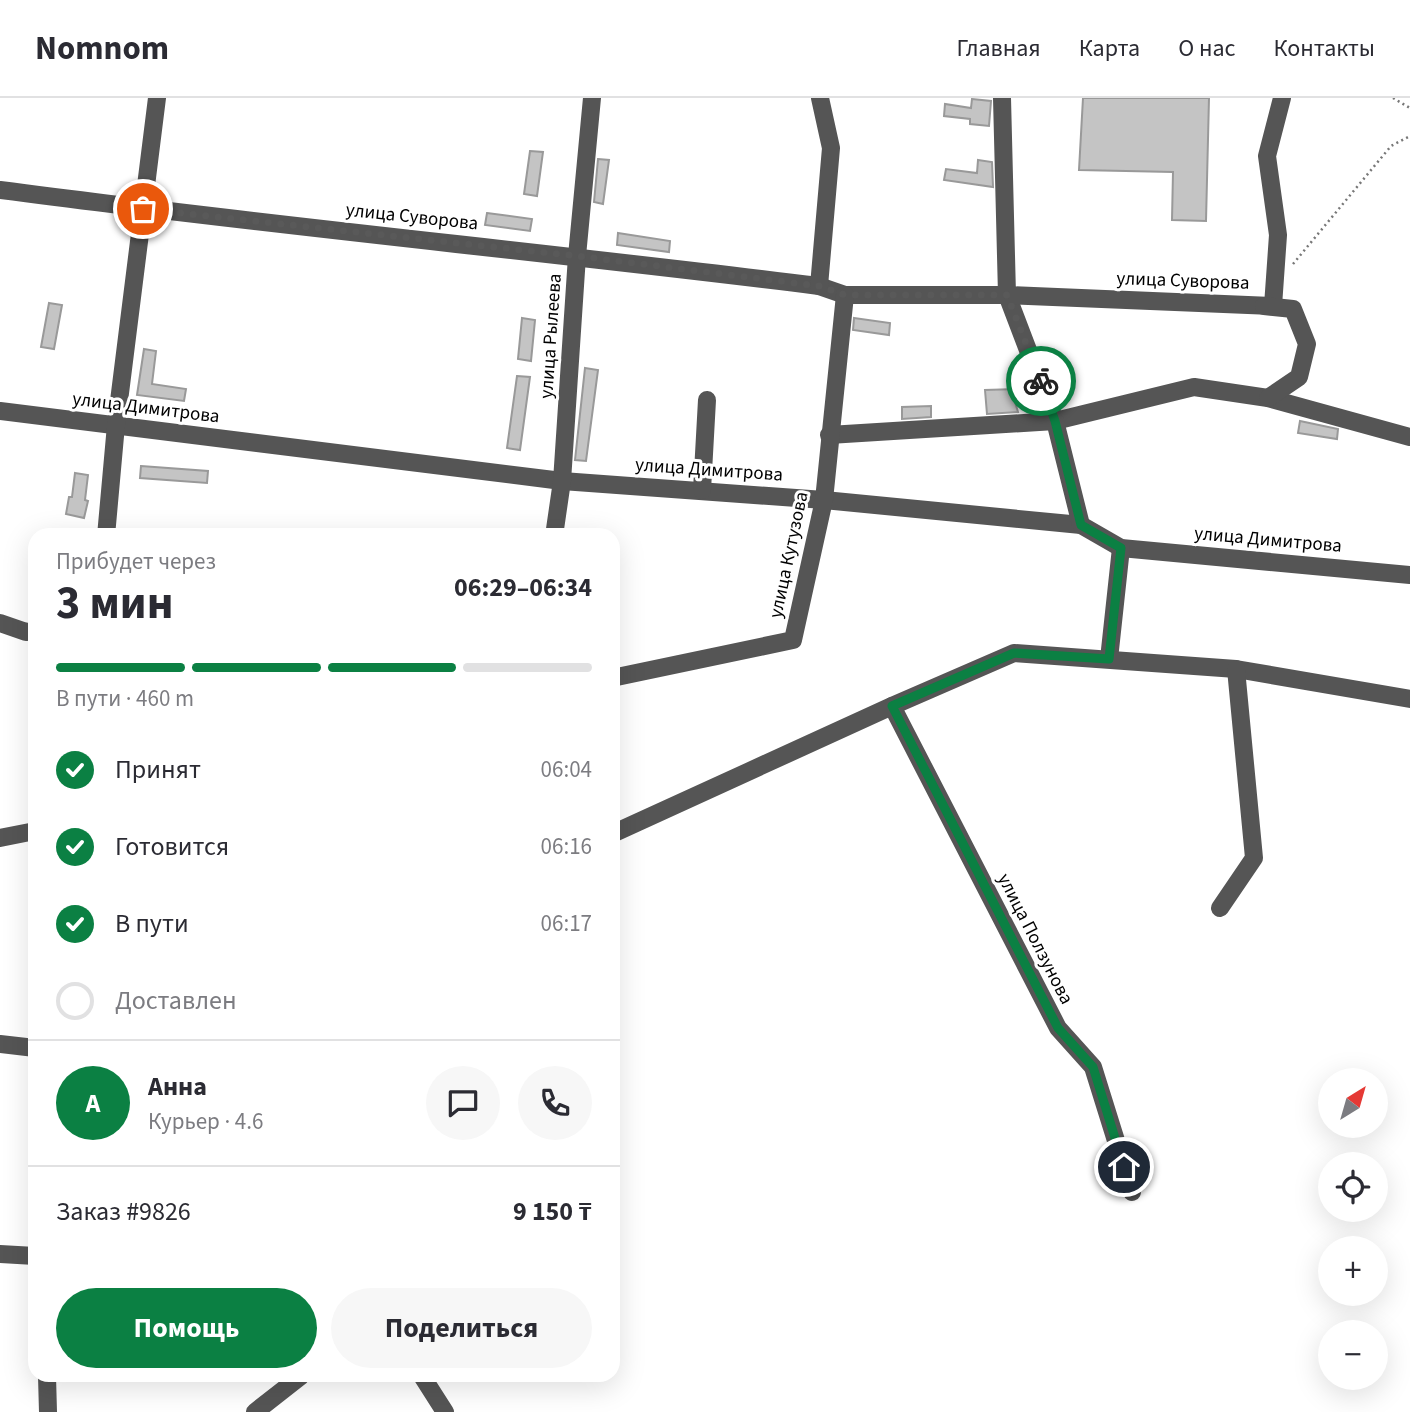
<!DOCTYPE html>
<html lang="ru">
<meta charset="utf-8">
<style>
body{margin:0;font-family:"Source Sans 3",sans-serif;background:#f7f7f7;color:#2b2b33;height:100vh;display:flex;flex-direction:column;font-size:26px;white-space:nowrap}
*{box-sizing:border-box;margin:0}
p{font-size:23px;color:#7c7c81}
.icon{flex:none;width:38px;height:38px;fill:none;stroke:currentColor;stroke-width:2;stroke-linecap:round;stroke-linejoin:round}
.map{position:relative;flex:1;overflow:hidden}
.drawer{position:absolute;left:28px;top:430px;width:592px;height:854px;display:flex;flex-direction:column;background:#fff;border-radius:21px;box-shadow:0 7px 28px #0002}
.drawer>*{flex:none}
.needle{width:46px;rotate:37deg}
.buttons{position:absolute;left:1318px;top:970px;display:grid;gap:14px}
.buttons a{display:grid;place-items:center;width:70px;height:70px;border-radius:50%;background:#fff;box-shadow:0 7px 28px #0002;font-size:35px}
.pin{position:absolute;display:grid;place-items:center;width:60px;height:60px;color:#fff;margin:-30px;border:4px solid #fff;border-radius:50%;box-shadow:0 2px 7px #0007}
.courier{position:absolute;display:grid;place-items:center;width:70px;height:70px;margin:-35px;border:5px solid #0b8043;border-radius:50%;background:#fff;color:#222;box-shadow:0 2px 9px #0007}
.overview em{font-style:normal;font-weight:700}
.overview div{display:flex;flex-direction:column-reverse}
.overview{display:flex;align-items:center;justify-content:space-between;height:119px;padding:0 28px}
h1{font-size:46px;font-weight:700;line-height:52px}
.bar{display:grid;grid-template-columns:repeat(4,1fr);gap:10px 7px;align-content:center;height:84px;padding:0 28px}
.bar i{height:9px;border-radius:5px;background:#e1e1e2}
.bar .on{background:#0b8043}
.bar p{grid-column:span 4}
.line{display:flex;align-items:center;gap:18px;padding:0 28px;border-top:2px solid #e1e1e2}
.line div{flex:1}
.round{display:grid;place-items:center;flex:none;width:74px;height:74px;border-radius:37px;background:#f7f7f7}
ol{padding:0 28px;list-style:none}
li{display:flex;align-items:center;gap:21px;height:77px}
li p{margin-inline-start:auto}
li .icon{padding:7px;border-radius:50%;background:#0b8043;color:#fff;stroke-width:4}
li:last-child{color:#7c7c81}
li i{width:38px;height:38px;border:4px solid #e1e1e2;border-radius:50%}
.button{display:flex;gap:14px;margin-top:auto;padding:14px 28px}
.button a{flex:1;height:80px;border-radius:42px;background:#0b8043;color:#fff;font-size:28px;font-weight:700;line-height:80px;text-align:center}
.button a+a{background:#f7f7f7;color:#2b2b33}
header{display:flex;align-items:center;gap:42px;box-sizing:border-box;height:98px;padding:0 35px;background:#fff;border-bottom:2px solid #e1e1e2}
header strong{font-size:33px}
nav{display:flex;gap:38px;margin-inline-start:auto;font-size:24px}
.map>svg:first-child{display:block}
.building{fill:#c4c4c4;stroke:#999;stroke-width:2}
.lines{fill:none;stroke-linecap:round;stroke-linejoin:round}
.path{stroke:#777;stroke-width:2.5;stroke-dasharray:2 3.5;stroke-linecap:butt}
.minor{stroke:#555;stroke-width:18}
.done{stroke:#595959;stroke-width:7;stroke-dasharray:0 12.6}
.route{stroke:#0b8043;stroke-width:9}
.labels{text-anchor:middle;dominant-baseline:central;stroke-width:6;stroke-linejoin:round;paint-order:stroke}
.street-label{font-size:19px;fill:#000;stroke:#fff}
</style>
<header>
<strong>Nomnom</strong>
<nav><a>Главная</a><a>Карта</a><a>О нас</a><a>Контакты</a></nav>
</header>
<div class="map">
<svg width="1410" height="1314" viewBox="0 0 1410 1314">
<rect width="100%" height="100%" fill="#fff"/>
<g class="building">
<polygon points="1083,0 1209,0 1206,123 1172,122 1173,74 1079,72"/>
<polygon points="972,1 991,3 989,28 970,26 970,21 944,18 945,6 971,10"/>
<polygon points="530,53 543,54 537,98 524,96"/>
<polygon points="598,61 609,62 603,106 594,104"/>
<polygon points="978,62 992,64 993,89 944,82 946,71 977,75"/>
<polygon points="487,115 532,121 530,133 485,127"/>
<polygon points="618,135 670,143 669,154 617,147"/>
<polygon points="49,205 62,207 54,251 41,249"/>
<polygon points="522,220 535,222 531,263 518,261"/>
<polygon points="854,220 890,225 889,237 853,232"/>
<polygon points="144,251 156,253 152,286 186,291 184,303 137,297"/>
<polygon points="585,270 598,272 586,363 575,362"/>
<polygon points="517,278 530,279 520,352 507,350"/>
<polygon points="1018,291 1015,304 1018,314 987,316 985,292"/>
<polygon points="931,308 931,319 902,321 902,309"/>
<polygon points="1300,323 1338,331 1337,341 1298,335"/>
<polygon points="141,368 208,373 207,385 140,380"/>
<polygon points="75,375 88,377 85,402 88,403 84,420 66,416 69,399 72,399"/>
</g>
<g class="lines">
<g class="path">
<polyline points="1393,0 1410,10"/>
<polyline points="1293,166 1391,48 1410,38"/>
</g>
<g class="minor">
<polyline points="1002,0 1007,197 1055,323 1194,289 1268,300 1410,339"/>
<path d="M0,92C272,128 546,154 819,188L845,197H1007L1273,208L1278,137L1267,58L1282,0"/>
<polyline points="819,188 831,50 820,0"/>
<polyline points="1264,208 1293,211 1307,246 1299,279 1268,300"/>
<polyline points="0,313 562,383 824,402 1081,427 1121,450 1410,477"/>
<polyline points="829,337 1055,323 1081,427"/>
<polyline points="702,392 707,302"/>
<polyline points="106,438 116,327 157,0"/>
<polyline points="554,438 562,383 577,158 592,0"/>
<polyline points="0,525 26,534 35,533"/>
<polyline points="1109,561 1121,450"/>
<polyline points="612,580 793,542 824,402 845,197"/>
<polyline points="892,608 1058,930 1093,969 1132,1094"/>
<polyline points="612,736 892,608 1014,555 1236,571 1410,601"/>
<polyline points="0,740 35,733"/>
<polyline points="1220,810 1254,760 1236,571"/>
<polyline points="0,946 35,950"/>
<polyline points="0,1156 35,1158"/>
<polyline points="47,1278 48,1314"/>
<polyline points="422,1278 445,1314"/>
<polyline points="255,1314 301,1278"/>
</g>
</g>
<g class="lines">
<polyline class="done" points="143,111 577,158 819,188 845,197 1007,197 1041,283"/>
<polyline class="route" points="1041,283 1055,323 1081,427 1121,450 1109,561 1014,555 892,608 1058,930 1093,969 1124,1069"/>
</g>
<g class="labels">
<g class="street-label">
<text transform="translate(412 119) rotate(6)">улица Суворова</text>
<text transform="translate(1183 183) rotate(2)">улица Суворова</text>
<text transform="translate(551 238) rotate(-86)">улица Рылеева</text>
<text transform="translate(146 310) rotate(7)">улица Димитрова</text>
<text transform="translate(709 372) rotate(4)">улица Димитрова</text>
<text transform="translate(1268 442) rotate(5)">улица Димитрова</text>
<text transform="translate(789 457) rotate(-78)">улица Кутузова</text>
<text transform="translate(1035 841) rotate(63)">улица Ползунова</text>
</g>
</g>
</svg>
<div class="buttons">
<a><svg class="needle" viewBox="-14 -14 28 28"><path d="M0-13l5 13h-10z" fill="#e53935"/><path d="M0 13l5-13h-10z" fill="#7c7c81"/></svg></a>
<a><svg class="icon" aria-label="locate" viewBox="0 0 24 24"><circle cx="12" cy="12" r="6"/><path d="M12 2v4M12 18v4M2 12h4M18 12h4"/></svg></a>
<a>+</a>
<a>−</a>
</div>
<div class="pin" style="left:143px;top:111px;background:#ea580c"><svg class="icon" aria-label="bag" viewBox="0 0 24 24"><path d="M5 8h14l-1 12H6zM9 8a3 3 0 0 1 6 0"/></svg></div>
<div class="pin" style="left:1124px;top:1069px;background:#1f2937"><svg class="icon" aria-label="home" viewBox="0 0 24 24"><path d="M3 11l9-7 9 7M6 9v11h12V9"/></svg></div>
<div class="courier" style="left:1041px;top:283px"><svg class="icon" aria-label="bike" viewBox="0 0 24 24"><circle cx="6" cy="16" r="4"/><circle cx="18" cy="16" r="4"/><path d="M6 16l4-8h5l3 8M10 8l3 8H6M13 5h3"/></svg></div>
<section class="drawer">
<div class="overview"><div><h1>3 мин</h1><p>Прибудет через</p></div><em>06:29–06:34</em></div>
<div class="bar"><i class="on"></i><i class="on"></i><i class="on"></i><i></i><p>В пути · 460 m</p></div>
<ol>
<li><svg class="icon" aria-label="check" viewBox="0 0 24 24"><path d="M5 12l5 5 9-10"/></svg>Принят<p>06:04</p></li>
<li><svg class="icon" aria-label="check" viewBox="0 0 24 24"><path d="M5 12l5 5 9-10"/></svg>Готовится<p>06:16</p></li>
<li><svg class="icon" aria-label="check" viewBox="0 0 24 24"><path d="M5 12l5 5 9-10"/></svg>В пути<p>06:17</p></li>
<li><i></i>Доставлен</li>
</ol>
<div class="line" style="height:126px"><b class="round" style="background:#0b8043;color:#fff">А</b><div><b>Анна</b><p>Курьер · 4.6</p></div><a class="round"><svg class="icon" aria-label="chat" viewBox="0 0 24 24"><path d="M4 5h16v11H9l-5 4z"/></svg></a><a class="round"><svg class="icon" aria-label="phone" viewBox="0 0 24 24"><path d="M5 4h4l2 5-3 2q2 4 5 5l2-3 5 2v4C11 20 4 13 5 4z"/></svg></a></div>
<div class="line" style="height:91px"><div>Заказ #9826</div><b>9 150 ₸</b></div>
<div class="button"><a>Помощь</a><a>Поделиться</a></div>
</section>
</div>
